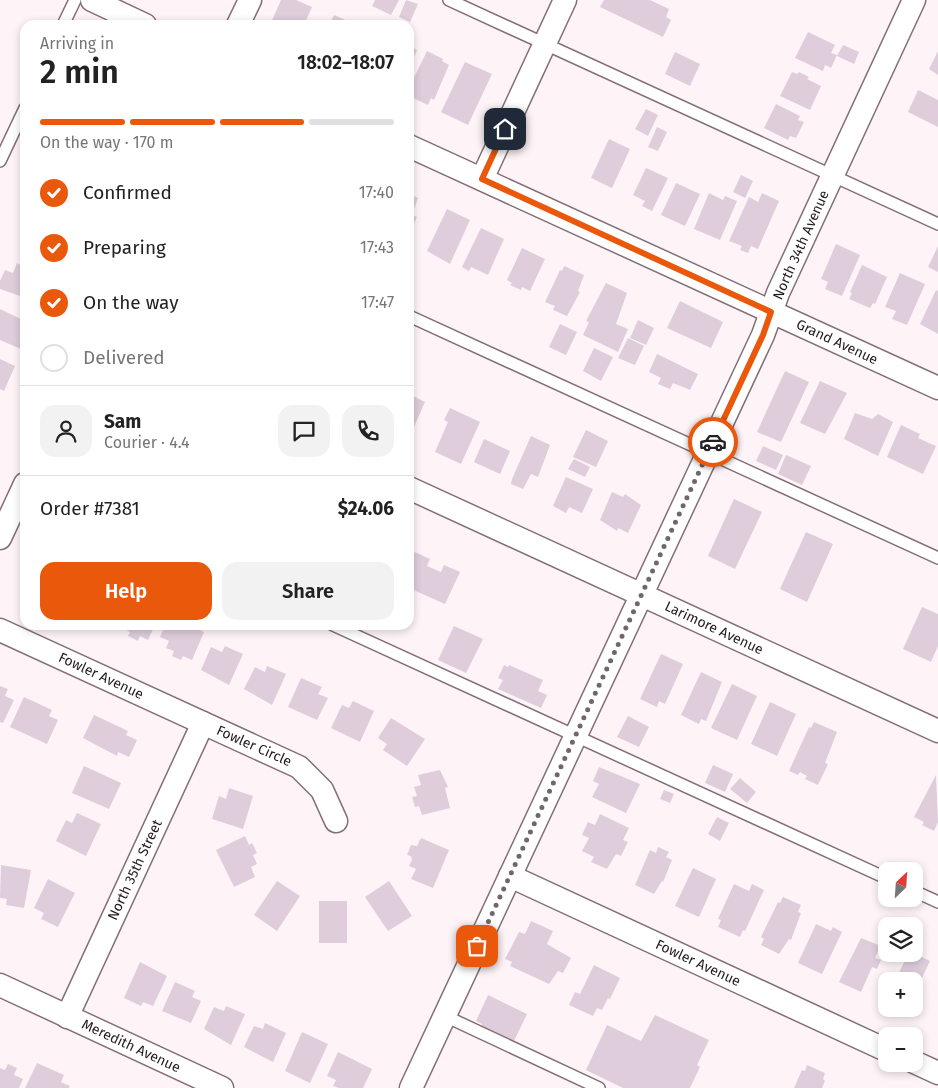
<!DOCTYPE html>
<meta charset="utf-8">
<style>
body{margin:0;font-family:"Fira Sans",sans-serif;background:#f2f2f2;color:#222;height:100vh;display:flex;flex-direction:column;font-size:19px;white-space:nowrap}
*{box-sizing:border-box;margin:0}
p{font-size:16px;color:#767676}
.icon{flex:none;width:28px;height:28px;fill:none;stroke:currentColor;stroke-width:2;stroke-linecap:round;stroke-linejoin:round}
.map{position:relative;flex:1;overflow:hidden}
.details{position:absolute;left:20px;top:20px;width:394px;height:610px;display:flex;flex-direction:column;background:#fff;border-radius:15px;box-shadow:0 2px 8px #0003}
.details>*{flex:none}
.needle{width:32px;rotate:25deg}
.tools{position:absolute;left:878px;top:862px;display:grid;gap:10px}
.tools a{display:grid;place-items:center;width:45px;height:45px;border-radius:10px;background:#fff;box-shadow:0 2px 8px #0003;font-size:25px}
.pin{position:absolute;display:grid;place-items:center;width:42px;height:42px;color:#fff;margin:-21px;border-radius:10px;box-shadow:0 2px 8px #0006}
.courier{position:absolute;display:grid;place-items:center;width:50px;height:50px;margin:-25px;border:4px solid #ea580c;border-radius:50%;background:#fff;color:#222;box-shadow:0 1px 6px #0007}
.overview em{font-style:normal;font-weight:600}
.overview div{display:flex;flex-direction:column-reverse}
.overview{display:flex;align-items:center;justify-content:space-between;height:85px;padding:0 20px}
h1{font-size:32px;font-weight:600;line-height:38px}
.bar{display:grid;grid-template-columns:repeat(4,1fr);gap:8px 5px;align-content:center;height:60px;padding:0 20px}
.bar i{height:6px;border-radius:4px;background:#e0e0e0}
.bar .selected{background:#ea580c}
.bar p{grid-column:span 4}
.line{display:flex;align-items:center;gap:12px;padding:0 20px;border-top:1px solid #e0e0e0}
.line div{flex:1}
.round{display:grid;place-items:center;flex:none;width:52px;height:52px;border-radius:15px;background:#f2f2f2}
ol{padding:0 20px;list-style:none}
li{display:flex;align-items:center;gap:15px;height:55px}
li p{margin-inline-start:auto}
li .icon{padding:5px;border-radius:50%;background:#ea580c;color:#fff;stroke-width:4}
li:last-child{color:#767676}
li i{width:28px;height:28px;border:2px solid #e0e0e0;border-radius:50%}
.action{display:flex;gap:10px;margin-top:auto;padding:10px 20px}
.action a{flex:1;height:58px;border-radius:15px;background:#ea580c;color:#fff;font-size:20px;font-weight:600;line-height:58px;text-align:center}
.action a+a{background:#f2f2f2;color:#222}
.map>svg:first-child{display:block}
.building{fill:#dfcddb}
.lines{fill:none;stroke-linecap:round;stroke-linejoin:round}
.lane-casing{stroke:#836f75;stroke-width:14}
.street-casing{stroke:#836f75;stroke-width:25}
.lane{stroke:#fff;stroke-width:11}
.street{stroke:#fff;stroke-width:22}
.done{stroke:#70676a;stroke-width:5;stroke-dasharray:0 9}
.route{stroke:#ea580c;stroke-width:6}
.labels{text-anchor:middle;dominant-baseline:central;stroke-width:4;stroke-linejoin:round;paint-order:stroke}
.street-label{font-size:14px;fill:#241b1e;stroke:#fff}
</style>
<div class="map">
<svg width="938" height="1088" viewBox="0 0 938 1088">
<rect width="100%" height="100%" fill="#fef4f7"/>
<g class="building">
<polygon points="281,0 296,0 312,7 304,25 270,25"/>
<polygon points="375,0 399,0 391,15 372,6"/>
<polygon points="406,0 418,4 410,22 399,17"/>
<polygon points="604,0 650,0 669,9 666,17 671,20 663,37 600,7"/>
<polygon points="334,15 357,25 329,25"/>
<polygon points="808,32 835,45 831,53 837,55 831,68 825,65 823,71 795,58"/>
<polygon points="843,45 859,52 854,64 837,56"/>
<polygon points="409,46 417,50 409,69"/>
<polygon points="427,51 443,59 442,61 449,65 434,100 431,98 428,105 409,96 411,89 409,88"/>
<polygon points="938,51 938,75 929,69"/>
<polygon points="675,52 700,64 690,86 665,74"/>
<polygon points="465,62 492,74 468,125 441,112"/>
<polygon points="792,72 797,74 799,72 809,77 807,79 821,86 810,110 780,96"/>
<polygon points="918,90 938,100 938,127 908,112"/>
<polygon points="776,104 800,116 798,120 804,122 796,138 790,136 788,140 764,128"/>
<polygon points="646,109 658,115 648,136 635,129"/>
<polygon points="657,127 667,132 658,151 648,147"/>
<polygon points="609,139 630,149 612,188 591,178"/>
<polygon points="646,168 668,178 652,211 642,206 645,201 633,195"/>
<polygon points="741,175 753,181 745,198 733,192"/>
<polygon points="676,183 700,194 685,226 661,215"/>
<polygon points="709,193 723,200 725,196 737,201 720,240 694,229"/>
<polygon points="762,193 779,201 758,249 751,246 748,253 740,250 742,246 729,241 749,197 758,202"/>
<polygon points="409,194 418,198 412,215 417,217 411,230 409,229"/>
<polygon points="447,209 470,220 450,264 427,251"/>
<polygon points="481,228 504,239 488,275 471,267 469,271 462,267"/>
<polygon points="836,244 860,255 842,296 825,289 828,282 821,279"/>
<polygon points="938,246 938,272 928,267"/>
<polygon points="522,248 545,259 530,291 522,287 521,290 510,285 512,283 507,280"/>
<polygon points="17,263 25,267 25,297 23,297 0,289 0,281 5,270 13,273"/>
<polygon points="862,265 887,277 875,304 873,303 870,308 849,299 852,293 850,292"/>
<polygon points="564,266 584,275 578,291 580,292 567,316 553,310 555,306 545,302 560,270 562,271"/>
<polygon points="900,273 925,284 907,325 892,319 896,311 885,307"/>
<polygon points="606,283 627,293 616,324 628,329 618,352 583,335 589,322 586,321"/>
<polygon points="936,290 938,291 938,334 920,324"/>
<polygon points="680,301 723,322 711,348 667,328"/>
<polygon points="0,309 25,321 23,350 0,340"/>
<polygon points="638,320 654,328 646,345 630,338"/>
<polygon points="560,324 577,332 566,355 549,347"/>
<polygon points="628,338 644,346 635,365 618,358"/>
<polygon points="594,348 613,357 601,381 583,371"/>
<polygon points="657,354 698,374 690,390 673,383 670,389 658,384 661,378 649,372"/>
<polygon points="0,359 15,366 4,391 0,389"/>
<polygon points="785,371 809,382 781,442 757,432"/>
<polygon points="820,381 847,393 825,434 800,423"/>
<polygon points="409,394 425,402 409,438"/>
<polygon points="450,408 480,422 461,464 435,452 448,422 444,420"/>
<polygon points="855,413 872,419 878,414 893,422 878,456 844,439"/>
<polygon points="901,425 920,434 918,438 936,446 923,474 887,457"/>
<polygon points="586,430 608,441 596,467 573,457"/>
<polygon points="531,436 550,445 538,477 531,474 523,489 511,484 512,479"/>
<polygon points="484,439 510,451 500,474 474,462"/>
<polygon points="763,446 783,455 776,470 756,461"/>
<polygon points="786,455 811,466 802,485 778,474"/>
<polygon points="574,459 590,467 585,477 568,469"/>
<polygon points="566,477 593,489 582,513 569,507 566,513 553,506"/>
<polygon points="612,492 623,497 625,494 641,505 628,533 618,528 617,531 600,520"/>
<polygon points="734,499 762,512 735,569 708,556"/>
<polygon points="806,532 833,544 807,602 780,589"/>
<polygon points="415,552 430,559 427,566 441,572 444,565 460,572 445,604 409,588 409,566"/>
<polygon points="922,607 938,614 938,646 931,662 903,649"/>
<polygon points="124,625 155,625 148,640 140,636 138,641 128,636 130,632 123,628"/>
<polygon points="165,625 189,625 204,632 192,660 183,656 181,660 172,656 174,651 166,648 169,641 160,637"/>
<polygon points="454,626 483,639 466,673 438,660"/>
<polygon points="225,646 243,654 229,685 201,670 211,647 222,652"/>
<polygon points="661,654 683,664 665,704 659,701 657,707 640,699"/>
<polygon points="504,665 508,667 509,665 543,680 538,691 547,695 541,708 498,689 503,680 498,678"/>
<polygon points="267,666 286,674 272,705 244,689 255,667 265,672"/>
<polygon points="701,672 722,682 706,721 701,719 699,724 681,715"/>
<polygon points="301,678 322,687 318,694 328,698 317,720 288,707"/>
<polygon points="732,684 757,696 737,740 711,728"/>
<polygon points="0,686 8,689 5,696 14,700 3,723 0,722"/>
<polygon points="24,697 52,710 49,716 58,720 47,744 10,727"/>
<polygon points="353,701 374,711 360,742 331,728 342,705 349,708"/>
<polygon points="770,702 796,714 777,756 751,744"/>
<polygon points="94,715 128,731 126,735 137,740 129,757 118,752 117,756 83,738"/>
<polygon points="628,716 649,727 639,747 617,737"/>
<polygon points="391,718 425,739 407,766 383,750 387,744 378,738"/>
<polygon points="814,722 837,732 825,763 828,764 818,785 805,779 807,776 800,772 798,775 789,771 809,727 811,728"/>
<polygon points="713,765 733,774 725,792 705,783"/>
<polygon points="84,766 121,783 109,809 72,793"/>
<polygon points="599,767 640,784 626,813 592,797 599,784 593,781"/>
<polygon points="440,770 448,787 445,788 450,808 422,815 419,806 415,807 412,797 417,796 414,787 421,785 418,775"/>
<polygon points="936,775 938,822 934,831 922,825 924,822 914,817"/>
<polygon points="740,778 756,792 747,803 730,789"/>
<polygon points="229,788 253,796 243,829 212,819 219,796 226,799"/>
<polygon points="664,790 674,794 670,803 660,799"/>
<polygon points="77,813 101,824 86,856 56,841 66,820 72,823"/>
<polygon points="600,814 629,828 623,840 628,842 621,856 616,854 607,869 591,862 594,857 582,851 589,838 582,835 588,822 595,825"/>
<polygon points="717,817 729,823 720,841 708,834"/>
<polygon points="245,836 249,845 252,843 257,853 253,855 257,864 251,867 255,877 234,887 216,850"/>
<polygon points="421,838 449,850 433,888 411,879 416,869 409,866 412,860 411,856 407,855 411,845 417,846"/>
<polygon points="658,847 669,852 666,857 672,860 663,882 662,881 654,894 635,885 650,850 656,853"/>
<polygon points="1,865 31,870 24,908 6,905 7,899 0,898"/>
<polygon points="693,868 716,879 699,917 675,906"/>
<polygon points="48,879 75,893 58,927 41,919 44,913 34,908"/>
<polygon points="277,881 300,896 277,931 254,915"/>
<polygon points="389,881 412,916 388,931 365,897"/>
<polygon points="734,884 749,891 752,884 764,890 745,931 743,930 740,937 718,927 721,920 718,919"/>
<polygon points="783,897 801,905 798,912 801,913 791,940 789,939 779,954 761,945 764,939 761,937 778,902 780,903"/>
<rect x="319" y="901" width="28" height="42"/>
<polygon points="531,921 553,931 547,944 571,958 563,973 558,971 549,984 510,966 512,962 505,959 519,932 525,934"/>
<polygon points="816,924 831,931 833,927 842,932 822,974 798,963"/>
<polygon points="861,938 881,946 875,958 881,960 877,969 872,967 861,992 839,982"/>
<polygon points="914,953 930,961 914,995 914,981 895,981 908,954"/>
<polygon points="140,962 167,976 153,1006 143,1002 141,1006 124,998"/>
<polygon points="594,965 620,978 610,999 608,998 602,1010 597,1008 593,1016 569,1005 575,992 580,994"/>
<polygon points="175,982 195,991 192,997 201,1001 191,1023 162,1011"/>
<polygon points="488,995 527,1014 514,1041 481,1026 482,1024 476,1021"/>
<polygon points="226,1006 245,1014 231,1045 204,1029 214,1007 224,1011"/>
<polygon points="655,1015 709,1040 697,1065 700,1067 690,1088 623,1088 586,1070 607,1025 641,1041"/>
<polygon points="265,1023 286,1033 273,1062 244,1047 254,1026 263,1029"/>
<polygon points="302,1032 328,1044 310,1083 285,1071"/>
<polygon points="338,1052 372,1069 363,1088 339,1088 333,1086 336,1080 327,1076"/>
<polygon points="37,1063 64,1075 61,1082 70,1086 69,1088 25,1088"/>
<polygon points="8,1064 17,1068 14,1075 23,1079 19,1088 0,1088 0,1068 5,1070"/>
<polygon points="807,1065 825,1073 823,1079 825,1081 822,1088 794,1088 802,1070 805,1071"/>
</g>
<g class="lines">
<g class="lane-casing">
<g id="lane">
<polyline points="449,0 938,224"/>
<polyline points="63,25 75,0"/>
<polyline points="0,161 25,108"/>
<polyline points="409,316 938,558"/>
<polyline points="333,625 886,878"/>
<polyline points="914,891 938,902"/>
<polyline points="445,1016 599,1088"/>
</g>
</g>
<g class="street-casing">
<g id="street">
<polyline points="92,0 145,25"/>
<polyline points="238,25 250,0"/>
<polyline points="409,146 938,388"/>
<polyline points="482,179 565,0"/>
<polyline points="409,488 938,731"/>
<polyline points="0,538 25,484"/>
<polyline points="0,630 299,767 322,790 336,821"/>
<polyline points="510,876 886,1050"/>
<polyline points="0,985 222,1088"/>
<polyline points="67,1017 203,723"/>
<polyline points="914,1062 938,1073"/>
<polyline points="411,1088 763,335 778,293 914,0"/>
</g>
</g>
<use href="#lane" class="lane"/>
<use href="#street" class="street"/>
</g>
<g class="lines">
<polyline class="done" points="477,946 713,442"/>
<polyline class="route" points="505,129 482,179 771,312 763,335 713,442"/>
</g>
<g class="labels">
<g class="street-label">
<text transform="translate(801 245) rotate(-66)">North 34th Avenue</text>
<text transform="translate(837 342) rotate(25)">Grand Avenue</text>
<text transform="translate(714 628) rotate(25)">Larimore Avenue</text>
<text transform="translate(101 676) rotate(25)">Fowler Avenue</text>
<text transform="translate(254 746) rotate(24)">Fowler Circle</text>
<text transform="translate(135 870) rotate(-65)">North 35th Street</text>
<text transform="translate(698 963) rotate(25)">Fowler Avenue</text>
<text transform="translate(131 1046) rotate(25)">Meredith Avenue</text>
</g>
</g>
</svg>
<div class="tools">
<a><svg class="needle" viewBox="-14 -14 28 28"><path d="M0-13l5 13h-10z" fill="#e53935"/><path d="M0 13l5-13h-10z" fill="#767676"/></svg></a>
<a><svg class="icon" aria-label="layers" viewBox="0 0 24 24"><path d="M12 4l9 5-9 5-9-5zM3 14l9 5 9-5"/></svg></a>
<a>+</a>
<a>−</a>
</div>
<div class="pin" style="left:477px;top:946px;background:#ea580c"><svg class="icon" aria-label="bag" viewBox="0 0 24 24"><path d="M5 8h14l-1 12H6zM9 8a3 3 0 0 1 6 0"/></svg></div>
<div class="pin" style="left:505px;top:129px;background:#1f2937"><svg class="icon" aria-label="home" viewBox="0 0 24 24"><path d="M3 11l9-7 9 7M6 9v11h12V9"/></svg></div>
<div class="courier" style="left:713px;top:442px"><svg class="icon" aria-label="car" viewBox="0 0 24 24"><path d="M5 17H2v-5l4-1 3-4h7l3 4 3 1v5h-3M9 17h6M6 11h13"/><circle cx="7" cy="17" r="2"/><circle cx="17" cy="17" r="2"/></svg></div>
<section class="details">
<div class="overview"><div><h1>2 min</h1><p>Arriving in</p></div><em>18:02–18:07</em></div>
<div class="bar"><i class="selected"></i><i class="selected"></i><i class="selected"></i><i></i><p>On the way · 170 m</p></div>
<ol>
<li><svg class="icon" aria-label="check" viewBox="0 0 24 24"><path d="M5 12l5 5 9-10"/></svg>Confirmed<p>17:40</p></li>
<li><svg class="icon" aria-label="check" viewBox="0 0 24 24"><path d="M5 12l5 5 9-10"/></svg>Preparing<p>17:43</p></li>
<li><svg class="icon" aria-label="check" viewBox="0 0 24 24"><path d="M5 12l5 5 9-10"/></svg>On the way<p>17:47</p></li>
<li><i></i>Delivered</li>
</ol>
<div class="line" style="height:90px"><a class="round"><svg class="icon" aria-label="person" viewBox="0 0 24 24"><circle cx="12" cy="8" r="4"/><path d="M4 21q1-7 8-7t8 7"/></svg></a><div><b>Sam</b><p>Courier · 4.4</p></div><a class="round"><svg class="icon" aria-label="chat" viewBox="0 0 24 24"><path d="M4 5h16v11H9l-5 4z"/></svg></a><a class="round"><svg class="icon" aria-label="phone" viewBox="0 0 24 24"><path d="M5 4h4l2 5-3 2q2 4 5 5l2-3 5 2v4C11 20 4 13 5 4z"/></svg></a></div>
<div class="line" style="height:65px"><div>Order #7381</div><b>$24.06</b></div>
<div class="action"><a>Help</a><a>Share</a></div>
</section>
</div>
